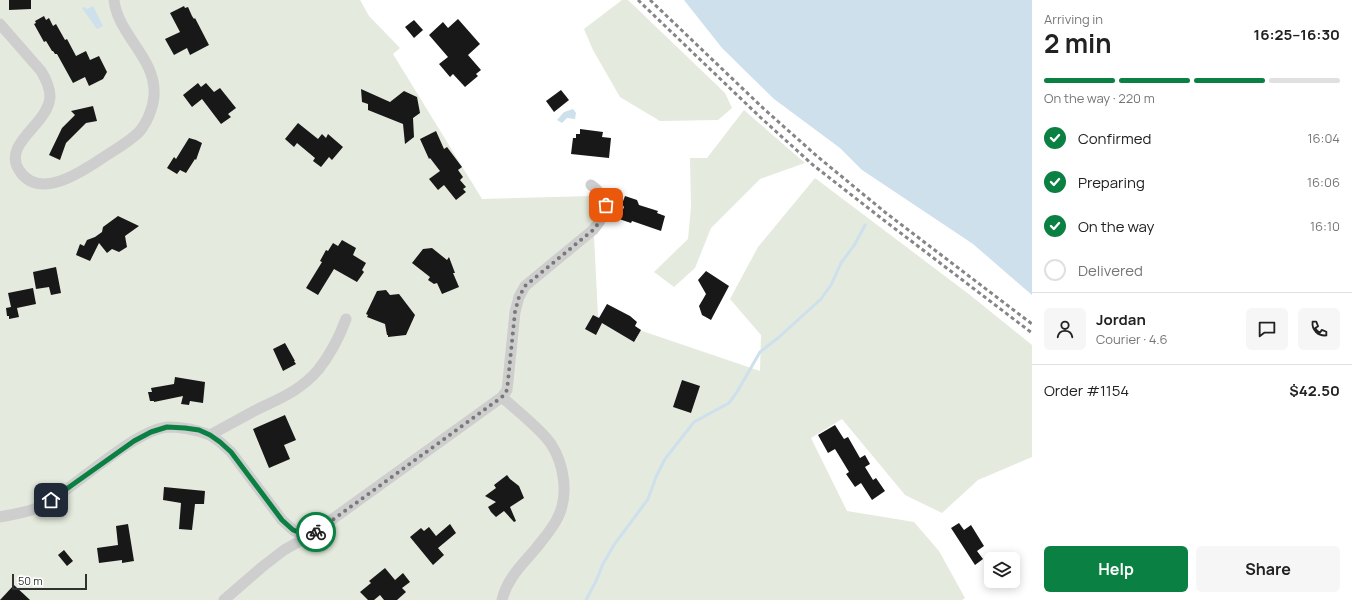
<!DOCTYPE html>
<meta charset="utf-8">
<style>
body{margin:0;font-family:Manrope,sans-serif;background:#f6f6f6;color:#222;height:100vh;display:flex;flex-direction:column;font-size:15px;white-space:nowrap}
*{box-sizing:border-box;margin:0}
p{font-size:13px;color:#767676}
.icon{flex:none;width:22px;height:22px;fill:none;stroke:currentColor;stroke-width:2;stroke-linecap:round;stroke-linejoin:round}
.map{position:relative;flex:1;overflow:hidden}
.side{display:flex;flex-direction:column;background:#fff;width:320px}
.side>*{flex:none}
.buttons{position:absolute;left:984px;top:552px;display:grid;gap:8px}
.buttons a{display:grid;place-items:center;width:36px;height:36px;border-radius:6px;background:#fff;box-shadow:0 2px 10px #0003;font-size:20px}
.scale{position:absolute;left:12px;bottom:10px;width:75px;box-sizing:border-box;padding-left:4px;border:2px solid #313131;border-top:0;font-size:11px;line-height:14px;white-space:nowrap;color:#313131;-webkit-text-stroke:3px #fff;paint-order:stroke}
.pin{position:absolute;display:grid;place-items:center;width:34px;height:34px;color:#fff;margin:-17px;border-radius:8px;box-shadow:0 2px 6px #0006}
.courier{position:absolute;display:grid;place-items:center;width:40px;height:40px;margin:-20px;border:3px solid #0b8043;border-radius:50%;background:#fff;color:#222;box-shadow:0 1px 5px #0007}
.head em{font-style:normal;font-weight:700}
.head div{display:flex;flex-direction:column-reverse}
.head{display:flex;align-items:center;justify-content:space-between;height:68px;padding:0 12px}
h1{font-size:26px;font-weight:700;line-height:30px}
.bar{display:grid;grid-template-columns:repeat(4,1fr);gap:6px 4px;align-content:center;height:48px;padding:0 12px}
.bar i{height:5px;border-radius:3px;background:#e0e0e0}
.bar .current{background:#0b8043}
.bar p{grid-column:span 4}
.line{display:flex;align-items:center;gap:10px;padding:0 12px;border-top:1px solid #e0e0e0}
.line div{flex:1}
.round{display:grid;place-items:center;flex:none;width:42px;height:42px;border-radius:6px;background:#f6f6f6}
ol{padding:0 12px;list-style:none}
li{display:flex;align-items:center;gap:12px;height:44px}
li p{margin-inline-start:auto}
li .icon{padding:4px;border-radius:50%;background:#0b8043;color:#fff;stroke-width:4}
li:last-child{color:#767676}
li i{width:22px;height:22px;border:2px solid #e0e0e0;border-radius:50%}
.button{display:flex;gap:8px;margin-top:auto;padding:8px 12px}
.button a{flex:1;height:46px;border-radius:6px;background:#0b8043;color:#fff;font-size:16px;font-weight:700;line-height:46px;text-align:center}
.button a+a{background:#f6f6f6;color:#222}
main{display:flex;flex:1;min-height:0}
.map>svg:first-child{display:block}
.green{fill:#e4eadd}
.water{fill:#cde0ec}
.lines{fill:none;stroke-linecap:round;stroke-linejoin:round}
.stream{stroke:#cde0ec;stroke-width:3}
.building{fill:#181818}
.street{stroke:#cecece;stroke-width:11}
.rail{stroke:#868686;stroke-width:3;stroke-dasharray:4 3;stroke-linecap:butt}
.done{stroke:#797979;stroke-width:4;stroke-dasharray:0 7.2}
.route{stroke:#0b8043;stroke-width:5}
</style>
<main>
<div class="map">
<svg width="1032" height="600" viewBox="0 0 1032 600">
<rect width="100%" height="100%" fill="#fff"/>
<g class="green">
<polygon points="0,0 360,0 369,16 400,48 393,54 482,199 592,196 598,316 760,371 761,335 730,299 758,247 815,178 970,295 1032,345 1032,457 978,480 942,513 905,495 842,419 811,438 847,511 914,522 939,551 965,598 962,600 0,600"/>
<polygon points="622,0 628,0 725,93 732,108 718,120 660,121 620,97 593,50 584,29"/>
<polygon points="744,110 805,163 760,179 711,228 695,268 674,287 654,272 688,239 691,207 690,158 707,158"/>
</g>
<g class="water">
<polygon points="684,0 1032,0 1032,295 973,244 862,170 840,148 774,99 722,48"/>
<polygon points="93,6 103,26 97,29 82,8 85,7 87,9"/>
<polygon points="573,109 576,113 575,119 567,118 562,123 557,120 564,112"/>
</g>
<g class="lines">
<polyline class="stream" points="586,600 596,581 603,564 614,545 648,499 656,477 665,459 694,422 729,403 737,392 760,352 778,338 821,299 831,285 841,263 855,244 865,225"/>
</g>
<g class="building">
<polygon points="9,0 31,0 31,9 9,10"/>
<polygon points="184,6 185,8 188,7 192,16 194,19 195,18 209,45 190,55 187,48 174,55 165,39 180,32 170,13"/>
<polygon points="44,16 46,20 49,18 53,26 56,24 65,40 67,39 76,56 86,51 90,60 99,56 107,72 103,79 89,86 85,77 73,83 57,54 55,54 53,51 52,51 46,41 44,42 34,24 36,23 35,21"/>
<polygon points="458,19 480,44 468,55 481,70 476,74 478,76 465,87 453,74 450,77 439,64 448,57 429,35 443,22 448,28"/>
<polygon points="414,20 423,30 414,38 405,27"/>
<polygon points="198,83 201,87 206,83 214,92 220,88 236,108 228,114 231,117 221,124 202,99 192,107 183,95"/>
<polygon points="361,89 390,102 404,91 417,97 420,113 413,118 414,137 405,144 403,124 368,110 368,104 362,102"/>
<polygon points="561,90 569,100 554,112 546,101"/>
<polygon points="93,106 97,121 86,123 66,143 60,160 49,155 62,128 75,115 71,111"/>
<polygon points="298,123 318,139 322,134 326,138 328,134 343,147 332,160 329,157 321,167 313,161 315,158 297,143 294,147 285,139"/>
<polygon points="580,129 603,132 602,137 611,138 609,158 571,154 573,138 576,138 576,134 580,134"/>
<polygon points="436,131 444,149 447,147 462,167 458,170 463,177 460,180 466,187 463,189 466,192 456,200 444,185 438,190 429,179 440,171 430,158 429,159 420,139"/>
<polygon points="189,138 196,140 202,143 196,160 195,159 186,173 180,170 177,174 167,168 174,157 176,159"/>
<polygon points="625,196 637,200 639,205 658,211 657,213 665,216 661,231 632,221 631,223 619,219 624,207 622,204"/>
<polygon points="118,216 139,226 125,236 127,247 119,252 112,249 107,253 99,243 90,261 76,255 80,244 84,246 87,240 95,237 102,232 103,227"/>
<polygon points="342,240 356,248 353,255 366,263 362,270 364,272 357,282 334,269 318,295 306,288 322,262 320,261 326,250 328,251 333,243 338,246"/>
<polygon points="432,248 447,260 449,257 455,273 453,273 459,287 442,294 437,283 434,284 428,280 430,277 412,263 423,249"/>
<polygon points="56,267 61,293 51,295 49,287 36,289 33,272"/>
<polygon points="706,271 729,286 711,320 702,315 699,306 706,294 698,280"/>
<polygon points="33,288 36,304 17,308 19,317 9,319 9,316 7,316 6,308 11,307 8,293"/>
<polygon points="386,290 390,295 399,294 415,315 406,335 388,337 388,335 387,335 385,324 367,317 368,315 366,314 377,291"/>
<polygon points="607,304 630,316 637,322 635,326 641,330 634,342 602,323 596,335 585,329 593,315 599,318"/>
<polygon points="285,343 295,361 294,361 296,364 283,371 273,349"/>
<polygon points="175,377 205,382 203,403 190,401 189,405 181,404 183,396 154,402 154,401 150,401 148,392 152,392 151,388 174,384"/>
<polygon points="682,380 700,386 691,413 673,407"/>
<polygon points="285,415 296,440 284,445 290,459 269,468 253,429"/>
<polygon points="835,425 844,439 848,437 860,458 865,455 870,464 865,467 873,480 876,478 885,491 872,500 861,483 855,487 846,474 849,472 835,449 828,453 818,435"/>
<polygon points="507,475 510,479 519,486 524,498 510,507 516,521 514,522 504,511 496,517 491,512 488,507 496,502 485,496 496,488 494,485"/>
<polygon points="164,487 205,491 204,504 195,504 192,530 179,529 181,503 163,500"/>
<polygon points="959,523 964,530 971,525 984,546 977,551 983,559 975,565 951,528"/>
<polygon points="128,524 134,561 122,563 122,560 99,563 97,548 118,545 116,526"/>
<polygon points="450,524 456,533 438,548 444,555 433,565 410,537 421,528 424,531 429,527 436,536"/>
<polygon points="64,550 73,561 67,566 58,555"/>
<polygon points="385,568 395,580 403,573 410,582 402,588 406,592 397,600 384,600 380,595 374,600 368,600 360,592 371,583 369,581"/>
<polygon points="14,585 30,600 0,600"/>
</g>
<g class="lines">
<g class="street">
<path d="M0,24L41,71C46,79 50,87 50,97C48,125 2,143 19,170C39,202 83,171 104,157C116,149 129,142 139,132C147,123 153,108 154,96C157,58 118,36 114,0"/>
<polyline points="210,435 220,442 231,452 282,520 293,530 309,536"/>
<path d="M0,517C13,514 27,513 39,507C49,503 58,495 67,489C91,472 140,429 168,427C183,427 197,430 210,435C225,427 239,419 254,411C278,399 299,392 318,370C330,355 339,338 346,319"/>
<path d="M224,600L262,567L284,550L309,536L502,397L507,390L508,381L515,312L519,297L525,286L593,230C608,213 611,199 591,185"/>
<path d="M502,600C507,578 523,564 537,547C544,538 553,528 558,517C569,495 564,464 551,444C541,429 516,410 502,397"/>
</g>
<g class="rail">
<polyline points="638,0 760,117 813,165 881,218 1032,333"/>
<polyline points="650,0 764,109 818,157 886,213 1032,324"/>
</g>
</g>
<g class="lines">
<path class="done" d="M316,532L502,397L507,390L508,381L515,312L519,297L525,286L593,230C600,222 604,215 606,205"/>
<polyline class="route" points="51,500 134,441 151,432 167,427 185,428 199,430 210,435 220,442 231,452 282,520 293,530 309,536 316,532"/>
</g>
</svg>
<div class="buttons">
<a><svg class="icon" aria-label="layers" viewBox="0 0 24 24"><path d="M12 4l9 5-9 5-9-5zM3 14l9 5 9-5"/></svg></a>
</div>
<div class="scale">50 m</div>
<div class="pin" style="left:606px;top:205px;background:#ea580c"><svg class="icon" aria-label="bag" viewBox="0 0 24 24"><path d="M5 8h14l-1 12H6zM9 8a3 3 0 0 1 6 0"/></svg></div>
<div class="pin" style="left:51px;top:500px;background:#1f2937"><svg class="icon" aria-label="home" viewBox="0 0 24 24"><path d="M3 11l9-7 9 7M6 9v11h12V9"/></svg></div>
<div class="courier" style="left:316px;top:532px"><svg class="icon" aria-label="bike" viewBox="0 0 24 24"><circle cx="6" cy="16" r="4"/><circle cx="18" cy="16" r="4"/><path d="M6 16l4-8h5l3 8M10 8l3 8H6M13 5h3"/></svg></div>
</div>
<section class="side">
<div class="head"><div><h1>2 min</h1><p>Arriving in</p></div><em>16:25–16:30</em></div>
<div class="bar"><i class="current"></i><i class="current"></i><i class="current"></i><i></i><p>On the way · 220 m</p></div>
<ol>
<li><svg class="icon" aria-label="check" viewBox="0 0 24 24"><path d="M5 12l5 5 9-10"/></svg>Confirmed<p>16:04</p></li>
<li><svg class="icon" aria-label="check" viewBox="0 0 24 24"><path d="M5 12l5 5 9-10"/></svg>Preparing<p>16:06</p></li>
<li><svg class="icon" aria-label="check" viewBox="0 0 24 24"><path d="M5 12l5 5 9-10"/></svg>On the way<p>16:10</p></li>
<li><i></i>Delivered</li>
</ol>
<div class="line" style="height:72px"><a class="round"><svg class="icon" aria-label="person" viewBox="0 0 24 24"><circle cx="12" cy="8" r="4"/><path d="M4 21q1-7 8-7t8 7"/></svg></a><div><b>Jordan</b><p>Courier · 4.6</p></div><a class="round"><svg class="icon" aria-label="chat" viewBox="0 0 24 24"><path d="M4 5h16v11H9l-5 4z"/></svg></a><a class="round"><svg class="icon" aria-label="phone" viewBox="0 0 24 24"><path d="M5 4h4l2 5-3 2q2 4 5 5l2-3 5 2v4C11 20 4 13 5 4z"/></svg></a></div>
<div class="line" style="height:52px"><div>Order #1154</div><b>$42.50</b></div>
<div class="button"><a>Help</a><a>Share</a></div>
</section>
</main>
